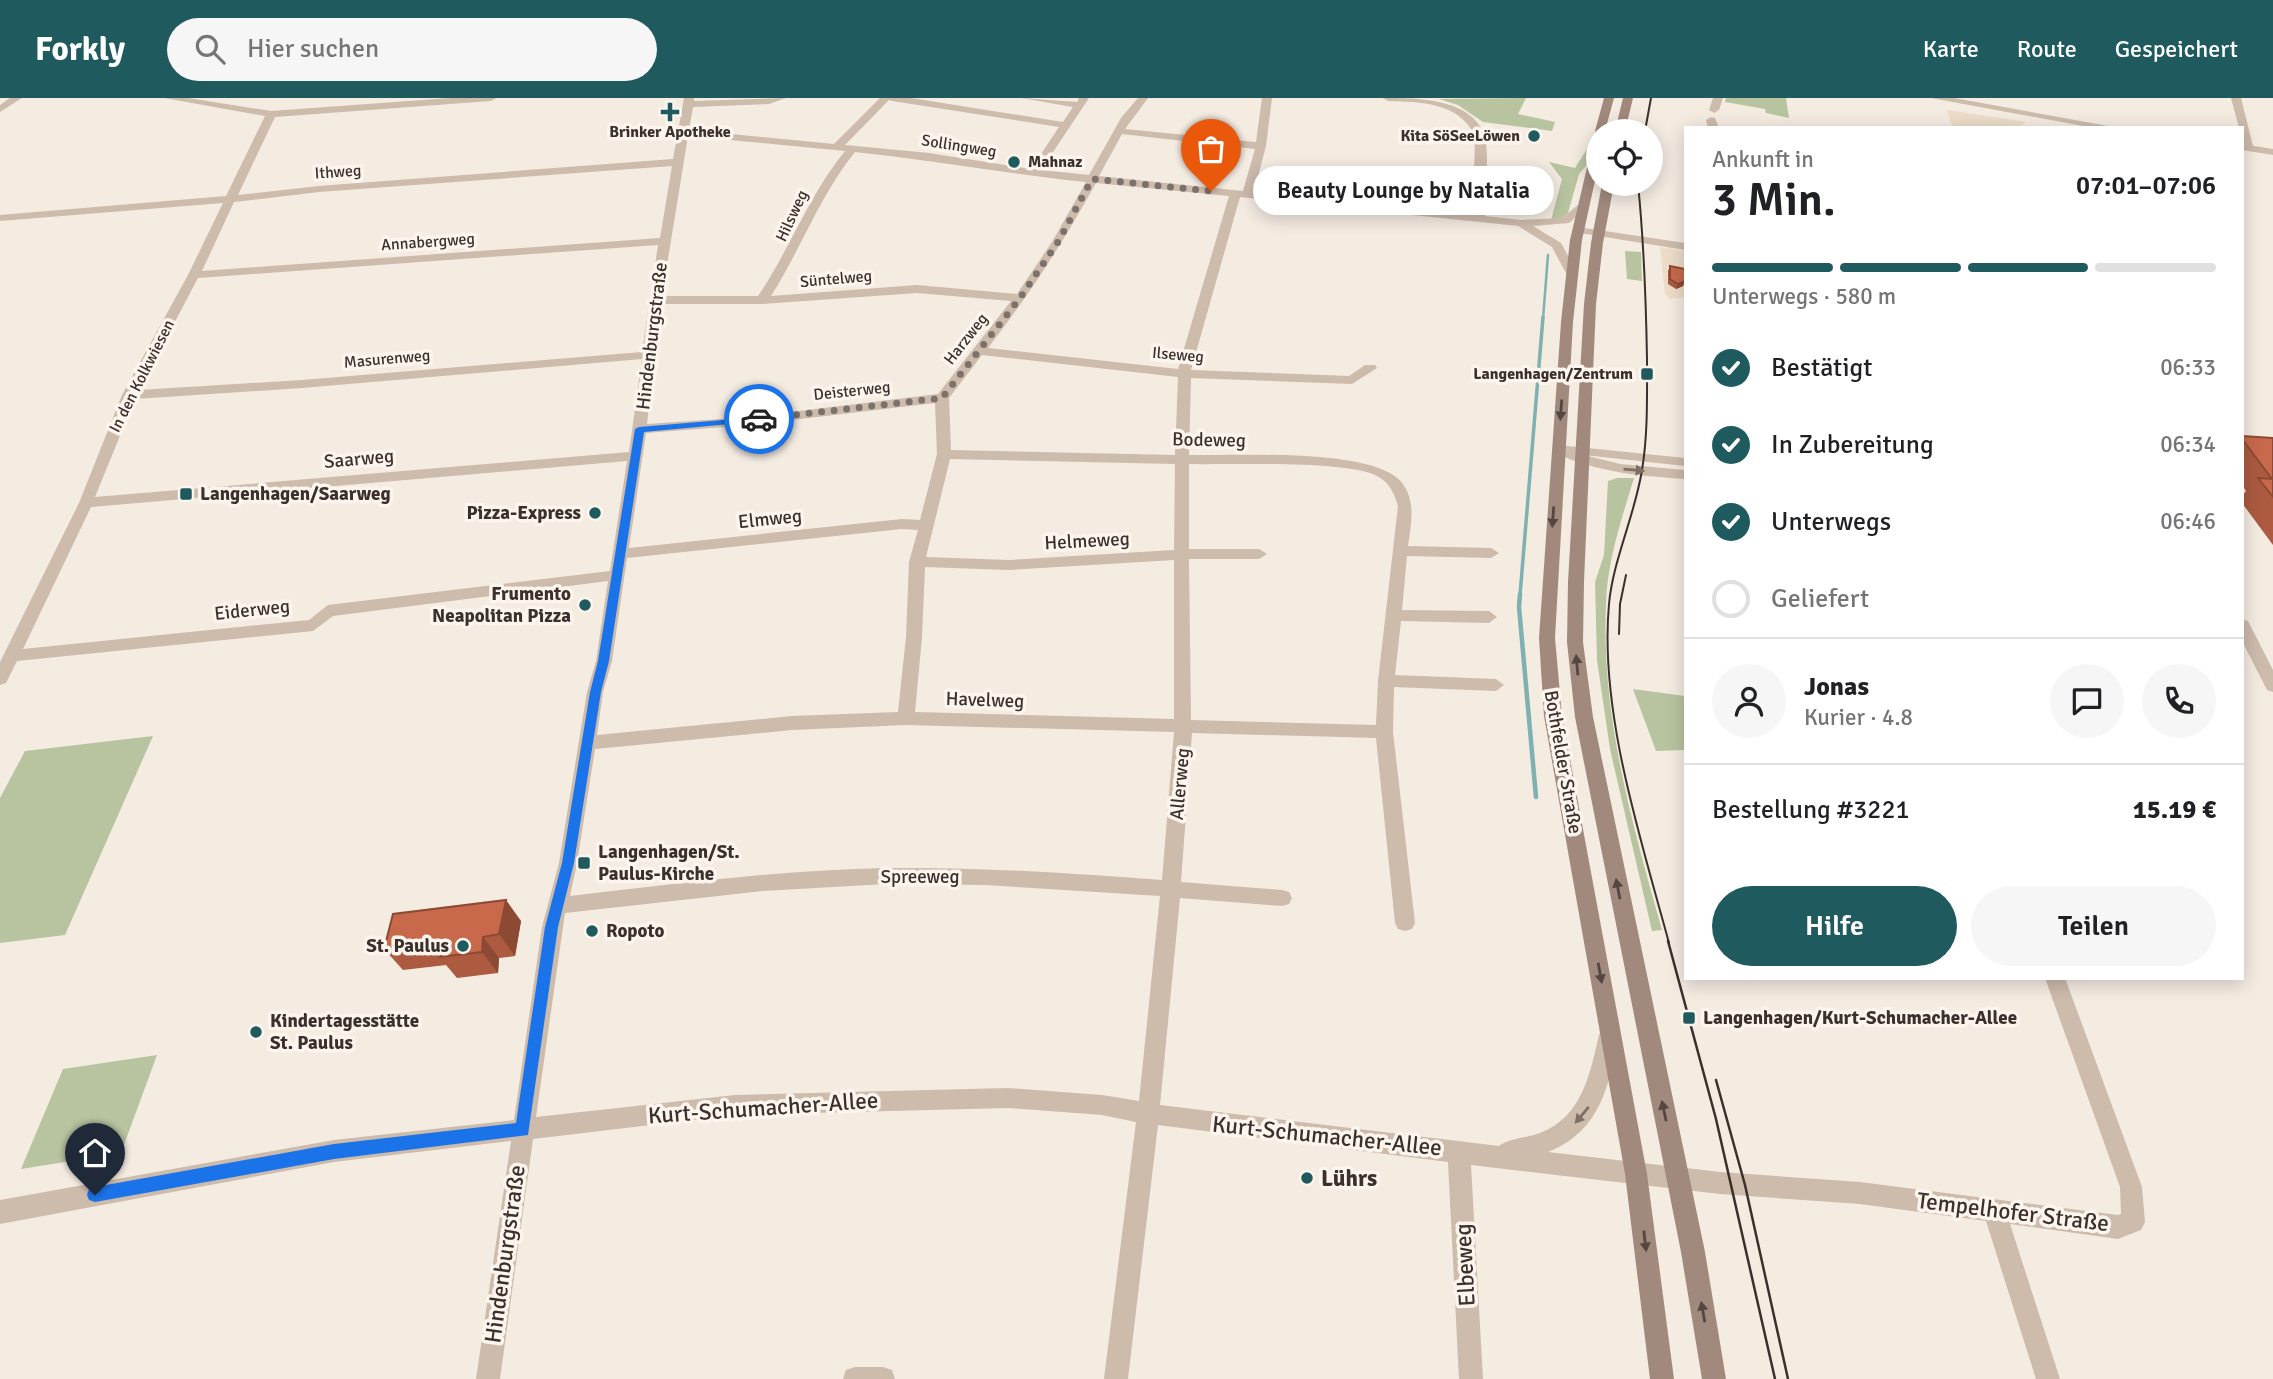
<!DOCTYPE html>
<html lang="de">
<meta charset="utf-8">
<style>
body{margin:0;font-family:Signika,sans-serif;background:#f6f6f6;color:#202124;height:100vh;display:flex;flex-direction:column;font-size:26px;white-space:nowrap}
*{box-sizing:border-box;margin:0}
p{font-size:23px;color:#757577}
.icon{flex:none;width:38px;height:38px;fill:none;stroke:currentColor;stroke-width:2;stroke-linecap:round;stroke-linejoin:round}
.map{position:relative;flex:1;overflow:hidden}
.sheet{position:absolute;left:1684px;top:28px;width:560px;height:854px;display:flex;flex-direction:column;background:#fff;border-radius:0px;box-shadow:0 4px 18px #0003}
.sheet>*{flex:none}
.tools{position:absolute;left:1586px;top:21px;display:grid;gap:14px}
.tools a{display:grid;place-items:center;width:77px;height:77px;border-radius:50%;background:#fff;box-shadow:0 4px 18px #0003;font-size:35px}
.pin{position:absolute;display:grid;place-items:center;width:60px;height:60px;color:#fff;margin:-72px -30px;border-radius:50% 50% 50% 0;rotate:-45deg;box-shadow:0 0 7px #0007}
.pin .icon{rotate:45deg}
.courier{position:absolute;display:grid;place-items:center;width:70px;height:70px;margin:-35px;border:5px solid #1a73e8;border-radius:50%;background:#fff;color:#222;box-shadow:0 2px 9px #0007}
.bubble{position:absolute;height:49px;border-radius:24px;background:#fff;box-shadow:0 4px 18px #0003;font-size:23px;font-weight:600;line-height:49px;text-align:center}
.overview em{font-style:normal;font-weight:600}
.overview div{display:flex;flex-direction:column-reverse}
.overview{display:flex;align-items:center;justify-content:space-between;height:119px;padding:0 28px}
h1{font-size:46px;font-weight:600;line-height:52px}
.bar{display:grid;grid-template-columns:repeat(4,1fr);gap:10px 7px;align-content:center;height:84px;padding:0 28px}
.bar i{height:9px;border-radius:5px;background:#e0e0e0}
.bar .current{background:#1f5a5e}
.bar p{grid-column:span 4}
.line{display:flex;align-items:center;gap:18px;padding:0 28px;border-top:2px solid #e0e0e0}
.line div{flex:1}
.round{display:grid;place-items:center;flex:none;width:74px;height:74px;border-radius:37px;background:#f6f6f6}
ol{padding:0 28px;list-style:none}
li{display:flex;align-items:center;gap:21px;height:77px}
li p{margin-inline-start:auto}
li .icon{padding:7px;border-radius:50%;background:#1f5a5e;color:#fff;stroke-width:4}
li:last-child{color:#757577}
li i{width:38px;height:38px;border:4px solid #e0e0e0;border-radius:50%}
.action{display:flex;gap:14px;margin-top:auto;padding:14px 28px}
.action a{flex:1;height:80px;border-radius:42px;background:#1f5a5e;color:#fff;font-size:28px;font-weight:600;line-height:80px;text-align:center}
.action a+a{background:#f6f6f6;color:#202124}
header{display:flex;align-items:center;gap:42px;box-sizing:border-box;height:98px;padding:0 35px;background:#1f5a5e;color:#fff}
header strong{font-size:33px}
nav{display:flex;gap:38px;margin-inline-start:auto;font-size:24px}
.search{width:490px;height:63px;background:#f6f6f6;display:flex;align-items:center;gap:18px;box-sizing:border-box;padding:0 24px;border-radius:38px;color:#757577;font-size:26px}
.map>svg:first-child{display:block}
.green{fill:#b8c4a0}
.plaza{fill:#ecdcc8}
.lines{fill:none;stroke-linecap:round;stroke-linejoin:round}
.stream-far2{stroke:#7fb0b2;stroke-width:2.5}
.stream-far1{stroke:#7fb0b2;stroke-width:3.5}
.stream{stroke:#7fb0b2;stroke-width:4.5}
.minor{fill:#cdbbac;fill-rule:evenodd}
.tertiary{fill:#cdbbac;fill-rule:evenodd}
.secondary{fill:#a18a7d;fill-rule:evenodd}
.tram-far1{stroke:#3b302b;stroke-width:2}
.tram{stroke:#3b302b;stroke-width:2.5}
.wall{fill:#ac5a40}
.shaded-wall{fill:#8c4a34}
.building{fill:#c8694b;stroke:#8c4a34;stroke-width:2}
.oneway{fill:#544640}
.oneway2{fill:#7d6f65}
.route{fill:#1a73e8}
.done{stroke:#7c716b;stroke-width:7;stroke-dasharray:0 12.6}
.poi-dot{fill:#1f5a5e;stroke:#fbf5ee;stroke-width:2.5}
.labels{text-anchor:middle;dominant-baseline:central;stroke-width:7;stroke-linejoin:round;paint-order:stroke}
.far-poi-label{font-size:16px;font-weight:bold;fill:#3b302b;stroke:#fbf5ee;text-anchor:end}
.far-street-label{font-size:16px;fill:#3b302b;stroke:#fbf5ee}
.street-label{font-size:19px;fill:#3b302b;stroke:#fbf5ee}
.poi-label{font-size:19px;font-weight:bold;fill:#3b302b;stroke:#fbf5ee;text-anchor:start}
.near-street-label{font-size:23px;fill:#3b302b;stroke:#fbf5ee}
.near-poi-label{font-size:23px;font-weight:bold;fill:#3b302b;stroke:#fbf5ee;text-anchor:start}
</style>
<header>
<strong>Forkly</strong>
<div class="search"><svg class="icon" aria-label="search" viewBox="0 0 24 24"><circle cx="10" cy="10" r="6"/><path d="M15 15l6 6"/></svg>Hier suchen</div>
<nav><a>Karte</a><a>Route</a><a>Gespeichert</a></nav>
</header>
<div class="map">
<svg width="2273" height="1281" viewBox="0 0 2273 1281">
<rect width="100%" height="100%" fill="#f4ebe1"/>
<g class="green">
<polygon points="1526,0 1518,16 1555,24 1552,33 1483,24 1458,7 1439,1"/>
<polygon points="1726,0 1786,0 1789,20 1766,15 1765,11 1725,4"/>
<polygon points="1587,51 1591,52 1586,68 1579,76 1568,115 1562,120 1551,122 1562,81 1549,64 1575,70"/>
<polygon points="1625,153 1641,154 1642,183 1627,181"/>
<path d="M1617,380H1634C1622,420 1607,463 1606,506C1601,618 1632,725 1662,832L1652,833L1610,651L1597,562L1595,484L1604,457L1608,383Z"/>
<polygon points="1633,591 1685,598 1685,652 1656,653"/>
<polygon points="153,638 65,837 0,845 0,700 25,653"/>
<polygon points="157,957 121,1055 21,1071 63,971"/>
</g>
<g class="plaza">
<polygon points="1947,12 2020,23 2026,24 2017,30 1953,30"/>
<polygon points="1660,149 1685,153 1685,199 1670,201 1665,196"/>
</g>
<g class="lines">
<polyline class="stream-far2" points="1543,221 1548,157"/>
<polyline class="stream-far1" points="1520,497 1543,219"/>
<polyline class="stream" points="1520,496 1519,509 1536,699"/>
<g class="minor">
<polygon points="10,0 22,0 0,14 0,7"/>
<path d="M164,0H188L271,13L450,0H496L491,3L275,19L238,97L319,88L673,61L684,0H694V3L786,0L769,6L693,9L689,32L834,46L880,0H911L1063,24L1073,9L1021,0L1077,4L1079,0H1089L1041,72L1089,77L1121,20L1138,0H1148L1125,31L1256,44L1262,0H1272L1266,48L1254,94L1473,117L1475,38C1459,4 1421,4 1388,3L1383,0C1417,0 1470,0 1484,36C1490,52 1485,98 1485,118L1521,122L1562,120L1578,107L1588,109L1569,125L1533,128L1561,145L1577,174L1575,177H1567L1552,149L1518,128L1240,99L1191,272L1349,278L1365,267H1375L1377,270L1352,286L1191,280L1189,357C1235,358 1377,349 1403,386C1416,405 1411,426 1408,448L1491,450L1499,455L1491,460L1407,458L1402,512L1489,513L1497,519L1489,525L1401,523L1395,577L1496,581L1504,587L1496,593L1394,589L1393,634L1415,825L1412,831L1405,833L1398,831L1395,825L1376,640L1192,635L1181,784L1282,792L1289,794L1292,800L1289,806L1282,808L1180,800L1160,1007L1499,1048C1510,1040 1527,1040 1540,1035C1582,1019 1590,976 1599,937L1602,930L1609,927L1616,930L1619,937C1609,987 1601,1033 1548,1054L1720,1074L1860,1084L2118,1117L2121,1116L2120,1089L2045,880H2065L2142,1089L2145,1124L2141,1132L2118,1141L2010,1126L2060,1281H2036L1986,1123L1860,1106L1720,1096L1471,1067L1483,1281H1459L1448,1064L1158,1027L1128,1281H1104L1136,1024L1102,1017L1008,1010L735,1017L533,1041L500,1281H476L511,1043L334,1064L0,1126V1102L334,1042L514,1022L542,829L559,765L587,594L596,563L608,483L333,518L313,533L17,563L6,585L0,587V564L79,405L122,297L188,177L223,105L0,123V117L226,98L265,18ZM889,2L892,3L1059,29L1031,71L929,55L845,47ZM1122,36L1255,51L1243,93L1099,78ZM688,38L845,53C809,97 790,151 758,198H662ZM855,54C932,62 1008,76 1086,84L1052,144L1017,196L917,187L771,198C801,151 820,97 855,54ZM672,68L660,140L202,173L234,104L319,94ZM1096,85L1229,98L1178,271L988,250C1029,197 1064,143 1096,85ZM658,147L642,254L302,282L139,292L198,180ZM917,195L1011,203L938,296L750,319L647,326L661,206H762ZM982,257L1178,279L1175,357L951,352L949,300ZM642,261L629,354L95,399L135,301L302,290ZM935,305L937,356L920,422L902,421L629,450L646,335L750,327ZM950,361L1175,366L1174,452L1009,462L926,459ZM627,363L610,473L328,507L309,522L23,551L91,409ZM1189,366C1229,367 1347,362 1377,378C1390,385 1394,395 1398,408L1378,583L1376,627L1191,622L1189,461H1259L1267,456L1259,451H1189ZM902,431L918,432L909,464L906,539L898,614L792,618L597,637L603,594L612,563L627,460ZM1174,462V621L915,614L922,539L925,469L1009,472ZM906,627L1174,634L1162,782C1070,775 978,769 886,770C780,772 675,786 570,798L577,765L595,651L792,632ZM886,786L985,787L1160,798L1139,1003L1102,997L1008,990L735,997L536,1019L565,815L763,793Z"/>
<polygon points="1713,0 1723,0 1719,12 1714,15 1709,12"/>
<polygon points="2231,0 2241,0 2254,52 2245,50 2242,30 2239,30"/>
<polygon points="1711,19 1715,20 1719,30 1708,30 1706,22"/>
<polygon points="1578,129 1685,145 1685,152 1574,134 1572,132"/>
<path d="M1558,347L1685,360V368L1584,357L1620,366L1685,372V381C1639,378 1595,374 1553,354V348Z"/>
<polygon points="2242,521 2248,523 2273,572 2273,594 2267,592 2242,543"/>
<polygon points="855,1269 883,1269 892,1272 895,1281 843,1281 846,1272"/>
</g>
<g class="tertiary">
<polygon points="1931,0 1954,0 2119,30 2094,30"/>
<polygon points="2242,46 2273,51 2273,57 2242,52"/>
</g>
<g class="secondary">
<polygon points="1604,0 1614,0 1605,33 1598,33 1598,36 1595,33"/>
<polygon points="1623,0 1633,0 1625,33 1615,33"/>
<polygon points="1598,41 1598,69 1582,142 1573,224 1555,540 1562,618 1647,1076 1674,1281 1650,1281 1625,1076 1544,618 1539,540 1561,224 1570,142 1593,44"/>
<polygon points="1602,86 1614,86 1603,145 1596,206 1584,484 1583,544 1593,619 1705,1154 1726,1281 1702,1281 1681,1154 1575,619 1567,544 1568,484 1584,206 1591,145"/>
</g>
<g class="tram-far1">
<polyline points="1645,33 1651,0"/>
<path d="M1638,86C1644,145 1646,202 1647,261C1647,298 1648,336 1642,372C1635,417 1613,462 1609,506C1599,614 1641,741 1669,845"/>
<polyline points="1619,536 1620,506 1626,477"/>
</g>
<g class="tram">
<polyline points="1668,843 1716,1021 1775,1281"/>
<polyline points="1716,982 1745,1087 1788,1281"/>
</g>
</g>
<g class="wall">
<polygon points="1670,168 1685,171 1685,183 1683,188 1676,191 1668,186 1668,173"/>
<polygon points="2242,338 2273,340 2273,447 2242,405 2242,398 2246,393 2242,387"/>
<polygon points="521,823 515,858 499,860 498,875 457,880 446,867 403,872 384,851"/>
</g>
<g class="shaded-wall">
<polygon points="1685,183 1683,188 1676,191 1678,186"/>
<polygon points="506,802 521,823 515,858 499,836"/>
<polygon points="483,839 499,860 498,875 482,854"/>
</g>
<g class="building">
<polygon points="1670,168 1685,171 1685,183 1678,186 1670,181"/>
<polygon points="2242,338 2273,340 2273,399 2258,380 2272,381 2242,341"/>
<polygon points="506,802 499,836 483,839 482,854 440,859 445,844 384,851 393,816"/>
</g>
<defs><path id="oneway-solid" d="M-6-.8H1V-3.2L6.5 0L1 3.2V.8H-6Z" transform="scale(1.75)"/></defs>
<g class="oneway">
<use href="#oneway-solid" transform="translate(1561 312) rotate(94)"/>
<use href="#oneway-solid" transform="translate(1553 419) rotate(94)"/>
<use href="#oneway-solid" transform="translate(1577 567) rotate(-95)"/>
<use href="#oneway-solid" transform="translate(1618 791) rotate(-101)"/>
<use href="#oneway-solid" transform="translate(1600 875) rotate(80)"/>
<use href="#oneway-solid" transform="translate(1664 1013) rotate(-102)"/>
<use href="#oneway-solid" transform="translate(1645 1143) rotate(83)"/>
<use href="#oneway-solid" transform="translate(1703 1214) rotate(-100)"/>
</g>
<g class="oneway2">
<use href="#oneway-solid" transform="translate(1634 372) rotate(5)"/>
<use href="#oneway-solid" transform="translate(1582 1017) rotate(130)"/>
</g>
<polygon class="route" points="759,319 764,321 762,323 644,334 609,563 601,594 574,765 558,829 528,1037 334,1061 95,1104 89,1102 87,1097 89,1091 95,1089 334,1046 516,1025 545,829 562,765 590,594 598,563 635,331 639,329"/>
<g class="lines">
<polyline class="done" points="759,321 942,300 1020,200 1058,144 1092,81 1211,93"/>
</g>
<g class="poi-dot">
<path d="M666.5 3.5h7v7h7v7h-7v7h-7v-7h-7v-7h7z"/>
<circle cx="1534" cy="38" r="7"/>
<circle cx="1014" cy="64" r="7"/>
<rect x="1640" y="269" width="14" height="14" rx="3.5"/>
<rect x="179" y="389" width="14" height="14" rx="3.5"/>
<circle cx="595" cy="415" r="7"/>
<circle cx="585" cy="507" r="7"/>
<rect x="577" y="758" width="14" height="14" rx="3.5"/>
<circle cx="592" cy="833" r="7"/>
<circle cx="463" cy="848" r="7"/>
<rect x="1682" y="913" width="14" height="14" rx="3.5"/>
<circle cx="256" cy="934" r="7"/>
<circle cx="1307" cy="1080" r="7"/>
</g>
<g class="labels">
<g class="far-poi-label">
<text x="670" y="34" text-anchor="middle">Brinker Apotheke</text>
<text x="1520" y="38">Kita SöSeeLöwen</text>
<text x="1028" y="64" text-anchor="start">Mahnaz</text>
<text x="1633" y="276">Langenhagen/Zentrum</text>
</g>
<g class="far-street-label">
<text transform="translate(959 48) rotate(9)">Sollingweg</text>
<text transform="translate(338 74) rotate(-4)">Ithweg</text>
<text transform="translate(792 118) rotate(-65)">Hilsweg</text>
<text transform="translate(428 144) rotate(-4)">Annabergweg</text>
<text transform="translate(836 181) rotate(-5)">Süntelweg</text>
<text transform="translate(966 241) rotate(-52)">Harzweg</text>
<text transform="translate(1178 257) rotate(5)">Ilseweg</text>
<text transform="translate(387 261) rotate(-5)">Masurenweg</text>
<text transform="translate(142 278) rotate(-63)">In den Kolkwiesen</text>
<text transform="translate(852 293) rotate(-6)">Deisterweg</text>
</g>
<g class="street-label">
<text transform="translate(652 238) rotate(-83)">Hindenburgstraße</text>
<text transform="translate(1209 342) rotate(1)">Bodeweg</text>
<text transform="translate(359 361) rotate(-5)">Saarweg</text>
<text transform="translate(770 421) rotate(-6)">Elmweg</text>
<text transform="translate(1087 443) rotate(-3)">Helmeweg</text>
<text transform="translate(252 512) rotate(-6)">Eiderweg</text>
<text transform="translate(985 602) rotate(2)">Havelweg</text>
<text transform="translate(1563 664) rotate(80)">Bothfelder Straße</text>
<text transform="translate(1180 686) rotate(-85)">Allerweg</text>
<text x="920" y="779">Spreeweg</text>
</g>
<g class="poi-label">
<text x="200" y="396">Langenhagen/Saarweg</text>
<text x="581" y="415" text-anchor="end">Pizza-Express</text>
<text x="571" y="496" text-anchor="end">Frumento<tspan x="571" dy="22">Neapolitan Pizza</tspan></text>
<text x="598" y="754">Langenhagen/St.<tspan x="598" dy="22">Paulus-Kirche</tspan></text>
<text x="606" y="833">Ropoto</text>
<text x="449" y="848" text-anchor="end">St. Paulus</text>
<text x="1703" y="920">Langenhagen/Kurt-Schumacher-Allee</text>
<text x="270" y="923">Kindertagesstätte<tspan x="270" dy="22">St. Paulus</tspan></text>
</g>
<g class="near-street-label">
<text transform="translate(763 1010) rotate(-4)">Kurt-Schumacher-Allee</text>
<text transform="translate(1327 1038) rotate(6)">Kurt-Schumacher-Allee</text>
<text transform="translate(2013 1114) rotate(7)">Tempelhofer Straße</text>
<text transform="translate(505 1156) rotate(-82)">Hindenburgstraße</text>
<text transform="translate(1465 1167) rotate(-93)">Elbeweg</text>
</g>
<g class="near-poi-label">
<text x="1321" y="1080">Lührs</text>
</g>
</g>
</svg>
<div class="tools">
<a><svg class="icon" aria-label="locate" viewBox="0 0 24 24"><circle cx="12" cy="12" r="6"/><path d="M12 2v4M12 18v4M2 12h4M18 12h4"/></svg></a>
</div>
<div class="pin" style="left:1211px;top:93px;background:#ea580c"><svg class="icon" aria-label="bag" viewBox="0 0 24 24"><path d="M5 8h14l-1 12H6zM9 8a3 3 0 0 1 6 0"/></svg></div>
<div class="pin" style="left:95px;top:1097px;background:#1f2937"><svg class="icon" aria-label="home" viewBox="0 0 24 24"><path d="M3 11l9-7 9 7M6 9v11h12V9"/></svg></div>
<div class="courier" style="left:759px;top:321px"><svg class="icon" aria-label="car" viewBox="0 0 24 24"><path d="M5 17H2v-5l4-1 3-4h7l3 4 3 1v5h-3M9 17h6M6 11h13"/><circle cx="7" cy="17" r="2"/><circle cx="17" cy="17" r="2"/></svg></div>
<div class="bubble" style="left:1253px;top:68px;width:301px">Beauty Lounge by Natalia</div>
<section class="sheet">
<div class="overview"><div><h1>3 Min.</h1><p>Ankunft in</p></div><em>07:01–07:06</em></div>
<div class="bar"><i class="current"></i><i class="current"></i><i class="current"></i><i></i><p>Unterwegs · 580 m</p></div>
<ol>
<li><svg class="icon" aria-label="check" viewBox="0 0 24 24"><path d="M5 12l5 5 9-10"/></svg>Bestätigt<p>06:33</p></li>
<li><svg class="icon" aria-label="check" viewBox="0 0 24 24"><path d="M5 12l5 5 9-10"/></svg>In Zubereitung<p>06:34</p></li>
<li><svg class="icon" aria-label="check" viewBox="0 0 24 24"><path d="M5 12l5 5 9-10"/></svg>Unterwegs<p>06:46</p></li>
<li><i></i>Geliefert</li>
</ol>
<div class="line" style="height:126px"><a class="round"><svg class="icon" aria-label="person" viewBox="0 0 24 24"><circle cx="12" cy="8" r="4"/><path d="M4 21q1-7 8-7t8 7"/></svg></a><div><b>Jonas</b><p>Kurier · 4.8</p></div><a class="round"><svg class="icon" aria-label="chat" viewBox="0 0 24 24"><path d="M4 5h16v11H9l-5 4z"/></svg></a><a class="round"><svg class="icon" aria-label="phone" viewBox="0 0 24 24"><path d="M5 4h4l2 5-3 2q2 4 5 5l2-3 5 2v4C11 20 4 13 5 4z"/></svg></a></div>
<div class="line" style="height:91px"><div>Bestellung #3221</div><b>15.19 €</b></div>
<div class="action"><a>Hilfe</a><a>Teilen</a></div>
</section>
</div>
